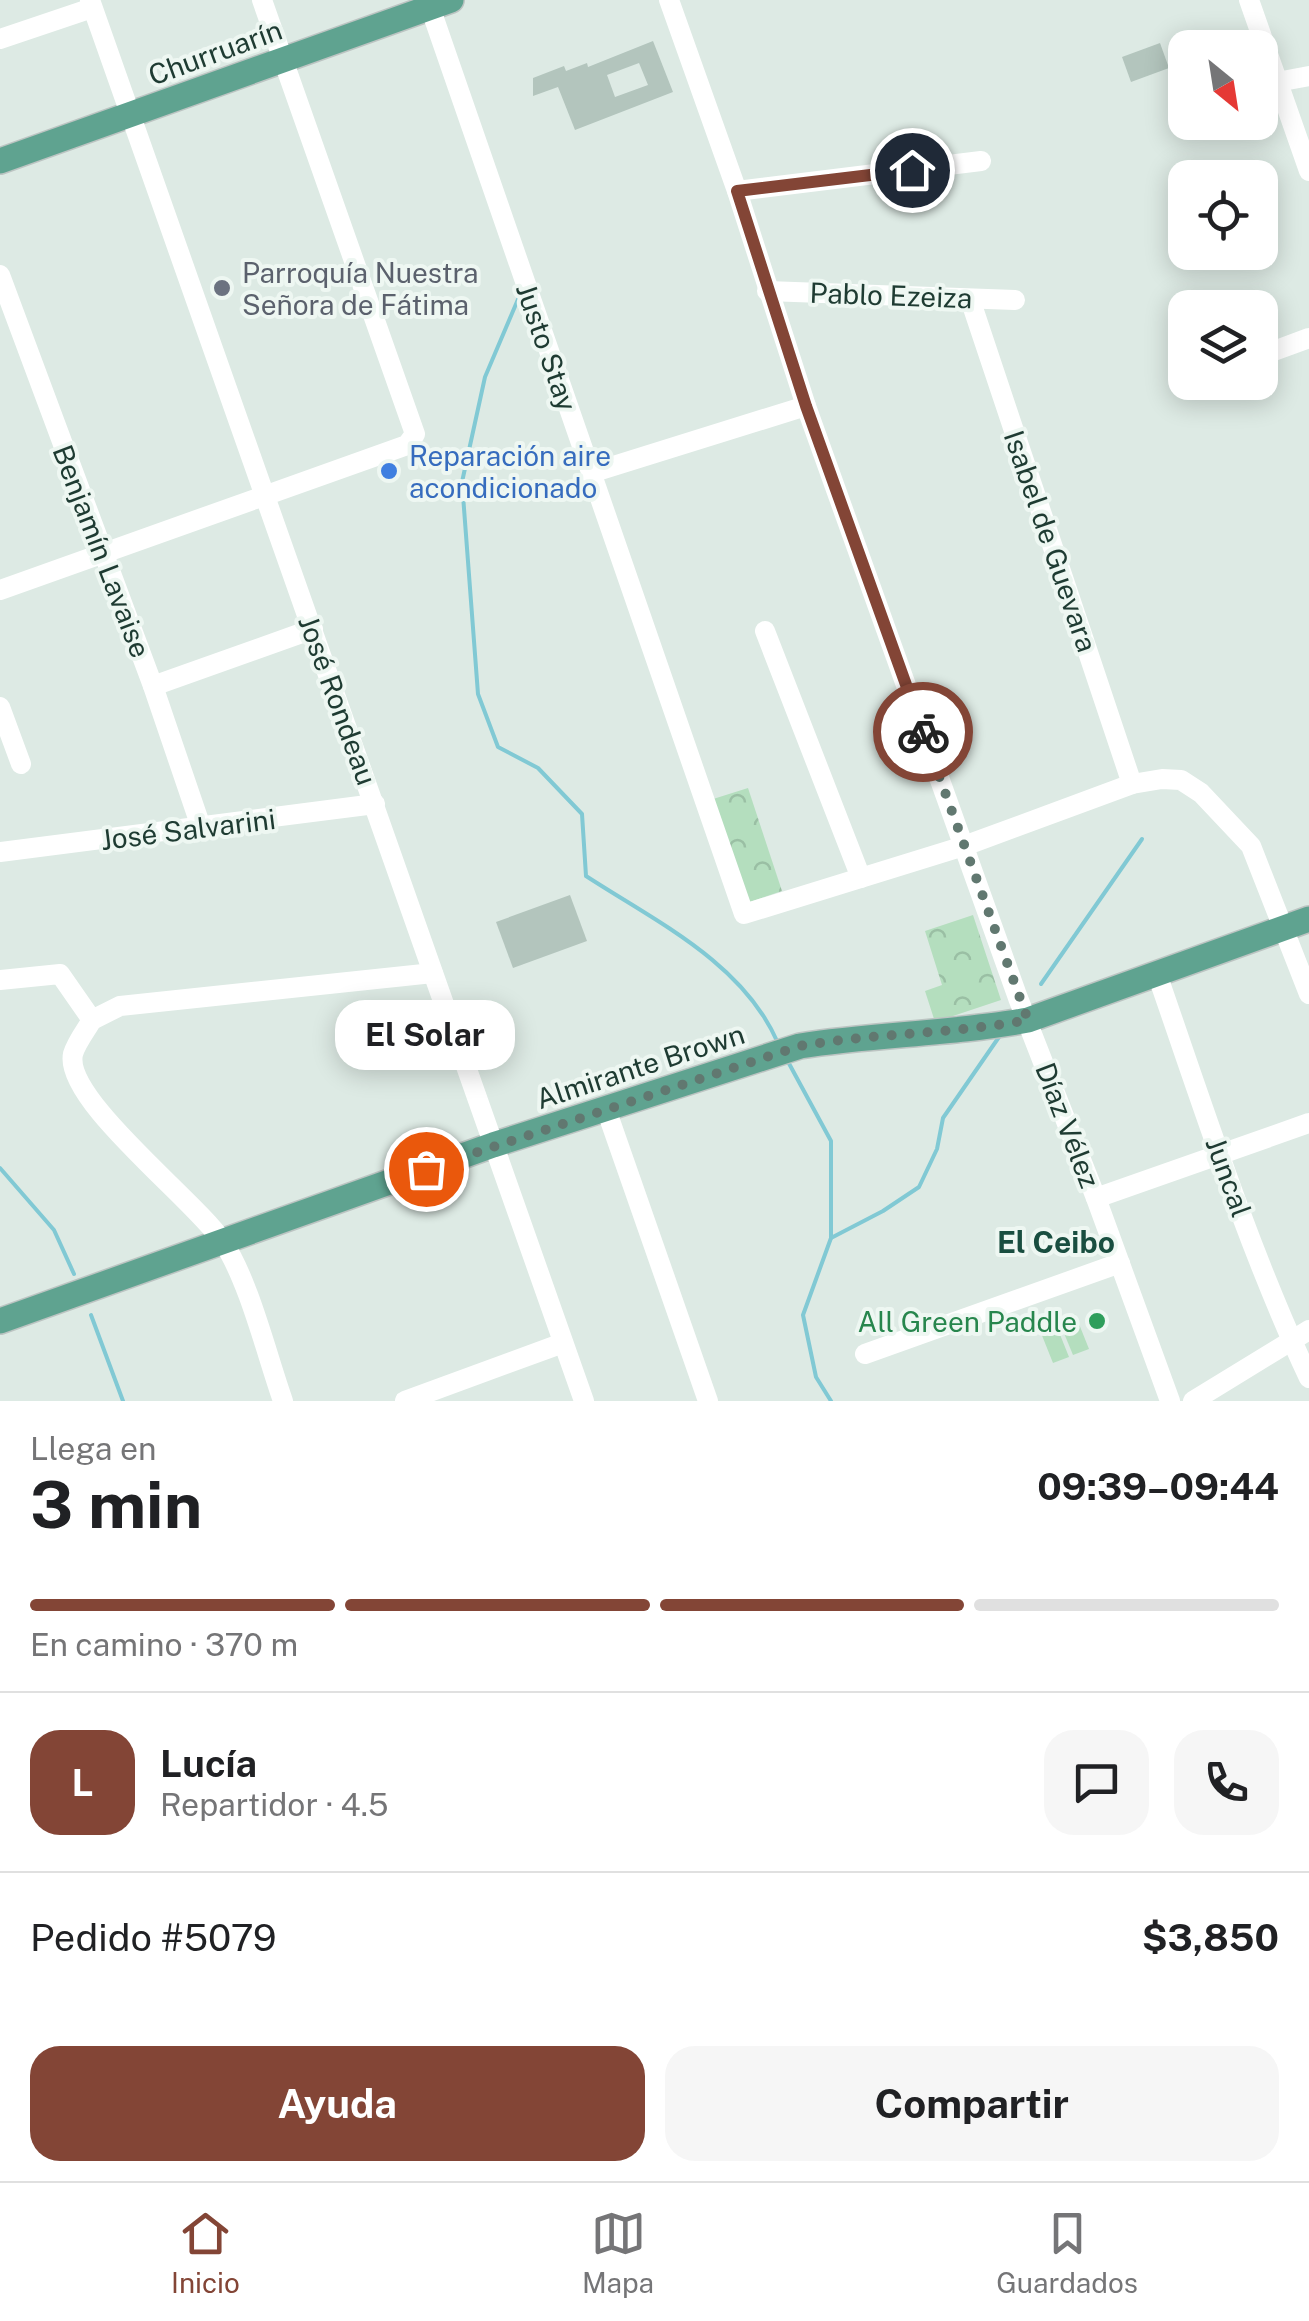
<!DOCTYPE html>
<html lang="es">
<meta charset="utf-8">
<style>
body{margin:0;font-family:"Public Sans",sans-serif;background:#f6f6f6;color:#202124;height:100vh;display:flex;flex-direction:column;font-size:38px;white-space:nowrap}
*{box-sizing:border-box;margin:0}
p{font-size:32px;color:#757577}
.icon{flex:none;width:55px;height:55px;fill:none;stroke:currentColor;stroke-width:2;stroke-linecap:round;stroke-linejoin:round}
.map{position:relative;height:1401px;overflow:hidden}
.details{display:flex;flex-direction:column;background:#fff;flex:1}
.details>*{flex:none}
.needle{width:65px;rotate:150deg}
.buttons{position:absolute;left:1168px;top:30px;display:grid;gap:20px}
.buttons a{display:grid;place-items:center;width:110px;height:110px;border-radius:20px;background:#fff;box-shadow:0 5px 25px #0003;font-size:50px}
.pin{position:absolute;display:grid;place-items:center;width:85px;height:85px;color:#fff;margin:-42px;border:5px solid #fff;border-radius:50%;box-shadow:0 2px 10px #0007}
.courier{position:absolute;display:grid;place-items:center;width:100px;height:100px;margin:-50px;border:8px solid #834536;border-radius:50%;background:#fff;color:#222;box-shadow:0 2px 12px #0007}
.bubble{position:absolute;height:70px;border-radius:30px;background:#fff;box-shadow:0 5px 25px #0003;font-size:32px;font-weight:700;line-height:70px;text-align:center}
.head em{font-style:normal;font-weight:700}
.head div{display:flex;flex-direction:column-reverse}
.head{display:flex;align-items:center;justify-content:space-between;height:170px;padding:0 30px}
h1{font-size:65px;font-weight:700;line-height:75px}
.bar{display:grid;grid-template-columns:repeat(4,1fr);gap:15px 10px;align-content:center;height:120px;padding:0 30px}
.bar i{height:12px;border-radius:8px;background:#e0e0e0}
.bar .current{background:#834536}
.bar p{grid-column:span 4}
.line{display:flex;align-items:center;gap:25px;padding:0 30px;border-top:2px solid #e0e0e0}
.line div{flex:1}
.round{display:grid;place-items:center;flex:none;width:105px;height:105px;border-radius:30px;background:#f6f6f6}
.action{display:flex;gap:20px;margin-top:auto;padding:20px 30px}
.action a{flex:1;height:115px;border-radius:30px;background:#834536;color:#fff;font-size:40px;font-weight:700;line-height:115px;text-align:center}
.action a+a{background:#f6f6f6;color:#202124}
.tab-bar{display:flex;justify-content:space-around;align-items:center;height:140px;border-top:2px solid #e0e0e0;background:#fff;font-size:28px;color:#757577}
.tab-bar a{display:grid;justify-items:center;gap:5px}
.tab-bar .current{color:#834536}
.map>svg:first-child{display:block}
.grass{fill:#b4debe}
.park{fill:url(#park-crowns)}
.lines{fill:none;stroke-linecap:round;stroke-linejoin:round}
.stream{stroke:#81c9d4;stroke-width:4}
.building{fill:#b3c5bd;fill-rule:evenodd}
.major-casing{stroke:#bcc4c2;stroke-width:28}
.minor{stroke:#fff;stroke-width:20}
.major{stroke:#5fa390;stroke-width:25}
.done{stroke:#617870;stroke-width:10;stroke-dasharray:0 18}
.route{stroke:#834536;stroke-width:12}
.worship-dot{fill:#6b7280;stroke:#eef7f2;stroke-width:4}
.shop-dot{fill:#3f7fe0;stroke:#eef7f2;stroke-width:4}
.leisure-dot{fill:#2e9e5b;stroke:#eef7f2;stroke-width:4}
.labels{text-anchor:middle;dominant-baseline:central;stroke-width:8;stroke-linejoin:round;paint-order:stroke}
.street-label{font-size:28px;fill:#1e3b32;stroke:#eef7f2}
.worship-label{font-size:28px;fill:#5b616d;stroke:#eef7f2;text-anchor:start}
.shop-label{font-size:28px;fill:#366cbe;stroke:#eef7f2;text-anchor:start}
.leisure-label{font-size:28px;fill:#27864d;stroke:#eef7f2;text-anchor:end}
.neighbourhood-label{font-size:30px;font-weight:bold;fill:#194e40;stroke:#eef7f2}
</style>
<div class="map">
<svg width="1309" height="1401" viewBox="0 0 1309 1401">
<defs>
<pattern id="park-crowns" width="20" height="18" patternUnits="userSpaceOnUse" patternTransform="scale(2.5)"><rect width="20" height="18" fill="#b4debe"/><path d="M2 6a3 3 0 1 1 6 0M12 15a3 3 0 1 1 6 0" fill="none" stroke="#9abfa4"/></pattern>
</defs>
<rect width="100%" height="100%" fill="#ddeae4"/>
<g class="grass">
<polygon points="1075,1314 1089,1349 1073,1355 1059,1321"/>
<polygon points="1055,1322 1069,1357 1053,1363 1039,1328"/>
</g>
<g class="park">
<polygon points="748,788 782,891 744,904 710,800"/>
<polygon points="973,915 1001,1000 935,1022 925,991 942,985 925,931"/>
</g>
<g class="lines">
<g class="stream">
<path d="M519,297L485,377L462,482L478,694L498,747L538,768L582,814L586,876C655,921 742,962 777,1041"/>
<polyline points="1041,984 1142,839"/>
<polyline points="786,1058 831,1141 831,1238 803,1315 816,1377 831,1401"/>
<polyline points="0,1168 54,1230 74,1274"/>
<polyline points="831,1238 883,1211 919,1187 937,1149 943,1118 999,1037"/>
<polyline points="91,1315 123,1401"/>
</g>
</g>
<g class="building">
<path d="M653,41L673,92L575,130L558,87L533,96V78L564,66L566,71L587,63L588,67ZM639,63L648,85L615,97L607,75Z"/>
<polygon points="1160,43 1169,68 1131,82 1122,57"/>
<polygon points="570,895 587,941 513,968 496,922"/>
</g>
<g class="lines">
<g class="major-casing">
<g id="major">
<polyline points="0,161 451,0"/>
<path d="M0,1321L493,1145L800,1046C876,1034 953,1034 1028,1020L1309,919"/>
</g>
</g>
<g class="minor">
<polyline points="90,0 584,1401"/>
<polyline points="669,0 737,191 806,406 1018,998 1096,1198 1170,1401"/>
<polyline points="1249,0 1309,171"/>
<polyline points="430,7 744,914 964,846 1132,784 1162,779 1181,780 1201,793 1251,846 1309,994"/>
<polyline points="0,39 92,8"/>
<polyline points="1277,82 1309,76"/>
<polyline points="737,191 981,161"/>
<polyline points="0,275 153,686 201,827"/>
<polyline points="767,291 1015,300"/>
<polyline points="970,299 1132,784"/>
<polyline points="1260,356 1309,338"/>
<polyline points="591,473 806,406"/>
<polyline points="0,590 407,445 415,434 262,0"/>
<polyline points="765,631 861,878"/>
<polyline points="153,686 313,629"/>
<polyline points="0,707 21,764"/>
<polyline points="0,852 375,804"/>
<path d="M1157,974C1204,1109 1248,1248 1309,1378"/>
<polyline points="0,980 60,974 92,1020"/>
<path d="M92,1020C86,1030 76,1043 73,1054C63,1099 195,1200 223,1242C249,1281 267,1356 283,1401"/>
<polyline points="92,1020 120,1006 433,973"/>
<polyline points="606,1109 708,1401"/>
<polyline points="1096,1198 1309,1123"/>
<polyline points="865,1354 1120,1263"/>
<polyline points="405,1401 563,1343"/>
<polyline points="1193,1401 1309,1330"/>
</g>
<use href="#major" class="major"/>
</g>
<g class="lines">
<path class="done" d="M426,1169L800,1046C876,1033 953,1034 1028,1020L923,732"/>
<polyline class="route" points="912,170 737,191 806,406 923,732"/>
</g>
<circle class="worship-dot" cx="222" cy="288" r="10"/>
<circle class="shop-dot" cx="389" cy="471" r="10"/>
<circle class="leisure-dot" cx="1097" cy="1321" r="10"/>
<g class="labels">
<g class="street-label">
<text transform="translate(215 52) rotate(-20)">Churruarín</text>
<text transform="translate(891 295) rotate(2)">Pablo Ezeiza</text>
<text transform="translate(547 347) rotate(71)">Justo Stay</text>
<text transform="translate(1051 541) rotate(71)">Isabel de Guevara</text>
<text transform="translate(102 551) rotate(69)">Benjamín Lavaise</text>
<text transform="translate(338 700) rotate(70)">José Rondeau</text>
<text transform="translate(188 829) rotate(-7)">José Salvarini</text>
<text transform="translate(640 1066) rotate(-18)">Almirante Brown</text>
<text transform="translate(1068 1125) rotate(69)">Díaz Vélez</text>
<text transform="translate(1229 1177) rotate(70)">Juncal</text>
</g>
<g class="worship-label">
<text x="242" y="272">Parroquía Nuestra<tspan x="242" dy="32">Señora de Fátima</tspan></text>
</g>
<g class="shop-label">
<text x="409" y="455">Reparación aire<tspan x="409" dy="32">acondicionado</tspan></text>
</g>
<g class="leisure-label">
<text x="1077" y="1321">All Green Paddle</text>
</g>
<g class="neighbourhood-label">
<text x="1056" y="1242">El Ceibo</text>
</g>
</g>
</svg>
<div class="buttons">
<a><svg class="needle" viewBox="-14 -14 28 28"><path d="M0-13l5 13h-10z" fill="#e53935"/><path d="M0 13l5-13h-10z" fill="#757577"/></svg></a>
<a><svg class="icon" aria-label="locate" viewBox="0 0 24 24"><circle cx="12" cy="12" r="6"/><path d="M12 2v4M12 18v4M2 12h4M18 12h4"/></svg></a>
<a><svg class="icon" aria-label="layers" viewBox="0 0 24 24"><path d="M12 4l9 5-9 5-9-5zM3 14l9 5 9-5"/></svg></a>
</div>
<div class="pin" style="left:426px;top:1169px;background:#ea580c"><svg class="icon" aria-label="bag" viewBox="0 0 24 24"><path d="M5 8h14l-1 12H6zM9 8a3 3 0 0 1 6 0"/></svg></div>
<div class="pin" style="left:912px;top:170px;background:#1f2937"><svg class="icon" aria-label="home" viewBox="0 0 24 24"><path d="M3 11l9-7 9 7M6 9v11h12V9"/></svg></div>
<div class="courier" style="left:923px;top:732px"><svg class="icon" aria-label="bike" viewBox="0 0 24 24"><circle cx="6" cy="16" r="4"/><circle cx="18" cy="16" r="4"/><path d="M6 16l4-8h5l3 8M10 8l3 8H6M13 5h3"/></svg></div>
<div class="bubble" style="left:335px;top:1000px;width:180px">El Solar</div>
</div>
<section class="details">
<div class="head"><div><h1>3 min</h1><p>Llega en</p></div><em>09:39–09:44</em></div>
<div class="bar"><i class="current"></i><i class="current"></i><i class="current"></i><i></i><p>En camino · 370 m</p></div>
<div class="line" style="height:180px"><b class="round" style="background:#834536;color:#fff">L</b><div><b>Lucía</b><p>Repartidor · 4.5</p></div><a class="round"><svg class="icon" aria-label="chat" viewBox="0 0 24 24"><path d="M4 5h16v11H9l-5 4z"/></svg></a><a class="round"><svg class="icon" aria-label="phone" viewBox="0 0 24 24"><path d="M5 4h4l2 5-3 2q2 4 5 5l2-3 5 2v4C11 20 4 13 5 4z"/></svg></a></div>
<div class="line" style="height:130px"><div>Pedido #5079</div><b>$3,850</b></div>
<div class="action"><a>Ayuda</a><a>Compartir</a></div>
</section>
<nav class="tab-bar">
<a class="current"><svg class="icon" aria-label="home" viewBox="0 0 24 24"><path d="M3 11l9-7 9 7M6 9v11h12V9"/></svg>Inicio</a>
<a><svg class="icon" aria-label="map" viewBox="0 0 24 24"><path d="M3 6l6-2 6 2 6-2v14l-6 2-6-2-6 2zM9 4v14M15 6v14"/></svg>Mapa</a>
<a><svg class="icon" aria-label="saved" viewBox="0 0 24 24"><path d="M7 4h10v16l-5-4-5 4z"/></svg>Guardados</a>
</nav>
